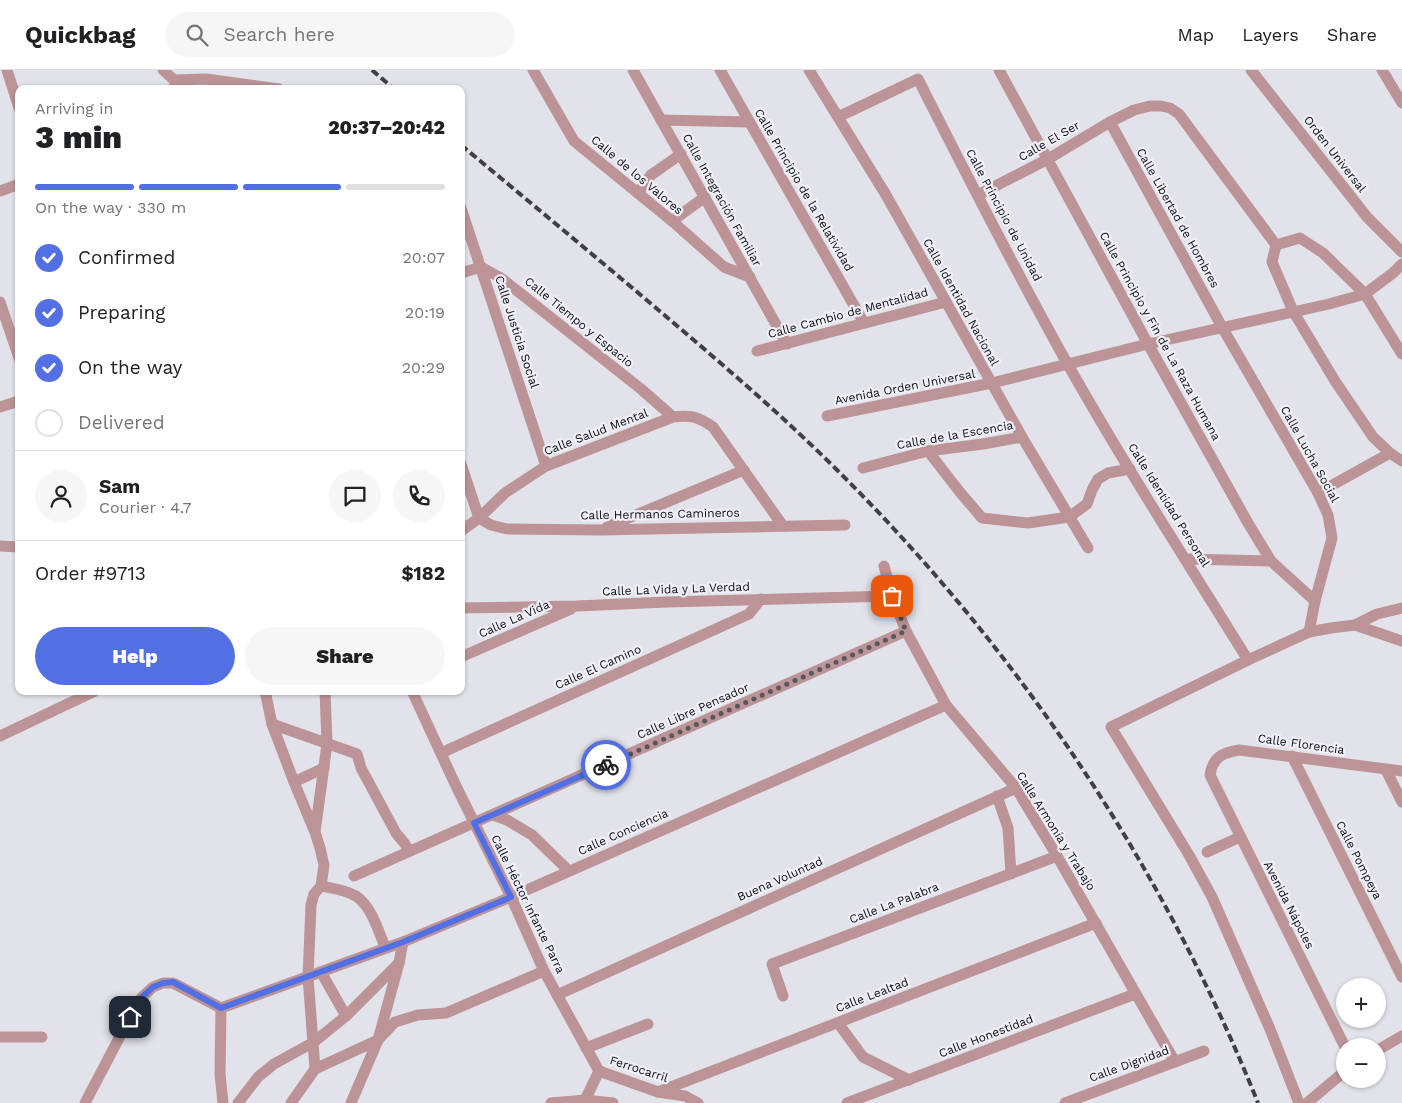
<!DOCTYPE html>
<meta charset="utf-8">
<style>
body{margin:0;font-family:"Work Sans",sans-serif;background:#f6f6f6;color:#202124;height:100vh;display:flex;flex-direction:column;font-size:19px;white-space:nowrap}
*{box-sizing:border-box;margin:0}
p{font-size:16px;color:#757577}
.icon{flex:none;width:28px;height:28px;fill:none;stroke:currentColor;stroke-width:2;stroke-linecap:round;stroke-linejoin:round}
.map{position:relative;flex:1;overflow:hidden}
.details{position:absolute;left:15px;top:15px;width:450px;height:610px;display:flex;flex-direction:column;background:#fff;border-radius:10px;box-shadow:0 1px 4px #0004}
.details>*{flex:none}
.fabs{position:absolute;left:1336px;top:908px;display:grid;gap:10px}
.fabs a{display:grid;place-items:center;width:50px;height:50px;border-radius:50%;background:#fff;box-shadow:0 1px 4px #0004;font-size:25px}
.pin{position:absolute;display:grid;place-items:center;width:42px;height:42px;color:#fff;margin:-21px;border-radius:10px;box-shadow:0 2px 8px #0006}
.courier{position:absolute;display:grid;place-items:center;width:50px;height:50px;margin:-25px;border:4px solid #526fe4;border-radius:50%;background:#fff;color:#222;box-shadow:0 1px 6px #0007}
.headline em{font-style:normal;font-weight:800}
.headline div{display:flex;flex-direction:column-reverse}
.headline{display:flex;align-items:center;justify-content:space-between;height:85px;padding:0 20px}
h1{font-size:32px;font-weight:800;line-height:38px}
.bar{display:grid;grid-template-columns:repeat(4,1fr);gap:8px 5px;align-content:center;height:60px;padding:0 20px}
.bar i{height:6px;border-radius:4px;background:#e0e0e0}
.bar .selected{background:#526fe4}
.bar p{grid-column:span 4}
.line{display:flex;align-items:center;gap:12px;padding:0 20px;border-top:1px solid #e0e0e0}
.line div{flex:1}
.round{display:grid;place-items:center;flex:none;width:52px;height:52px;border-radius:26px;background:#f6f6f6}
ol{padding:0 20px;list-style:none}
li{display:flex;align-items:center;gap:15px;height:55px}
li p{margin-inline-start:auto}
li .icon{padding:5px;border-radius:50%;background:#526fe4;color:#fff;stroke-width:4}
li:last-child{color:#757577}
li i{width:28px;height:28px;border:2px solid #e0e0e0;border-radius:50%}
.action{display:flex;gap:10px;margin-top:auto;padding:10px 20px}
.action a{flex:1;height:58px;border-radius:30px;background:#526fe4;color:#fff;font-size:20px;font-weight:800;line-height:58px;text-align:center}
.action a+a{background:#f6f6f6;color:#202124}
header{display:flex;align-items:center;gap:30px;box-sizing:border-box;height:70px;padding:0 25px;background:#fff;border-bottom:1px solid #e0e0e0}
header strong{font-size:24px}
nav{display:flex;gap:28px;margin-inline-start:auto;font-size:18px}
.search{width:350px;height:45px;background:#f6f6f6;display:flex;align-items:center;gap:12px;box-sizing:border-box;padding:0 18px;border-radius:28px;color:#757577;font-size:19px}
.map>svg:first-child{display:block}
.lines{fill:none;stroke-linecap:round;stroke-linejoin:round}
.street{stroke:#bc9497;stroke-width:11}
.rail{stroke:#403f43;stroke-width:4;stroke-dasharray:8 4;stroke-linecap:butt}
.done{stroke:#58575c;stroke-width:5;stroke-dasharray:0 9}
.route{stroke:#526fe4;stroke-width:6}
.labels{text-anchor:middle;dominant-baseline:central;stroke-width:4.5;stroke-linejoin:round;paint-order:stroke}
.street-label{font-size:12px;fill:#0d0c0f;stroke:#efeff7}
</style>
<header>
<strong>Quickbag</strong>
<div class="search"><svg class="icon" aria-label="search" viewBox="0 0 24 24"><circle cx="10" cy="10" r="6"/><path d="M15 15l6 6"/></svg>Search here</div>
<nav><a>Map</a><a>Layers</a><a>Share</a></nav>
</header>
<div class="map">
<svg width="1402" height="1033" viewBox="0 0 1402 1033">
<rect width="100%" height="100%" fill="#e2e2ea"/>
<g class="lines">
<g class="street">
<polyline points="7,0 19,38"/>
<polyline points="163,0 174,10 176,19"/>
<polyline points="533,0 574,71 672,151 724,197 750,207"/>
<polyline points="633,0 787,274"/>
<polyline points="720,0 864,253"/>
<polyline points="809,0 886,125 1022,367 1088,478"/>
<polyline points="999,0 1148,274 1248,453 1271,491 1315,531"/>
<polyline points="1251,0 1367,147 1402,182"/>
<polyline points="1382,0 1402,33"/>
<polyline points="174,10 206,9 279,19"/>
<path d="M838,47L918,9C966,104 1015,200 1067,293C1124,394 1187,492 1248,590"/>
<polyline points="661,50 749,52"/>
<polyline points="1110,52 1222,257 1318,423 1328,445 1332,468 1315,531 1309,562"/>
<polyline points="0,121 19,114"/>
<polyline points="638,123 651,105 681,84"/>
<polyline points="978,125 1048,89 1110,52 1134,40 1150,36 1161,36 1170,38 1179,44 1276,175"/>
<polyline points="461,138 546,396"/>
<polyline points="672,151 705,127"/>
<polyline points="1276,175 1272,192 1293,241 1335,311 1373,367 1390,383 1402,391"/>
<polyline points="1276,175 1300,168 1323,183 1365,224 1402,284"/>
<polyline points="461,203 481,197 501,208 641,319 673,347"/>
<polyline points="0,232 19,288"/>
<polyline points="757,281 946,232"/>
<polyline points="0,337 19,331"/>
<polyline points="827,346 992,313 1148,274 1329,234 1365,224 1393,203 1402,194"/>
<polyline points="928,381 959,421 982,448 1028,453 1069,447 1087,434 1092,420 1098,409 1108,403 1130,399"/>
<polyline points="461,394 479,448 491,455 507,459 601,460 845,455"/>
<polyline points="863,398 928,381 983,374 1022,367"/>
<polyline points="1318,423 1390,383"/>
<polyline points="607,457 744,400"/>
<path d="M461,461L479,448L505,423L546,396L673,347C691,345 697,346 713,357L783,456"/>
<polyline points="0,476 19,477"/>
<polyline points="1185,489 1271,491"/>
<polyline points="884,496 892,526 906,561 946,635 1016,718 1057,786 1175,992"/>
<polyline points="461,538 577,536 667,532 892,526"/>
<polyline points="1355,555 1377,544 1402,538"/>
<polyline points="461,587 571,539"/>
<polyline points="265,621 272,654 294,712 314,760"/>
<polyline points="412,621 456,716 511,827 544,901 599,1001"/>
<polyline points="272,654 357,684 361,698 396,763 405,774 409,781"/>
<polyline points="0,666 95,621"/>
<polyline points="441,683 749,544 761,529"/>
<polyline points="1292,686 1402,907"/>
<polyline points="1386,700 1402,732"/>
<polyline points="294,712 324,698"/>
<polyline points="997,726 1008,758 1011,804"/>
<polyline points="493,745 507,750 532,765 569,801"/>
<polyline points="1207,782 1240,767"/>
<polyline points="354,806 906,561"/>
<path d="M321,816C332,818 346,820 356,826C372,837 378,860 385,877"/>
<polyline points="321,902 346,946"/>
<polyline points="557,925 1016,718"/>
<polyline points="783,926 772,894 1057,786"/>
<polyline points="221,938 220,1004 223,1033"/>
<polyline points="838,953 863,987 909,1010"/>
<polyline points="0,967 42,967"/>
<path d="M1345,977L1210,705C1213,687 1222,683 1239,680L1402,701"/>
<polyline points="586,978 648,954"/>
<polyline points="1378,980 1402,966"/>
<polyline points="315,999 308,907 311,835 314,824 321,816 324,795 320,778 315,762 327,674 325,621"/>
<polyline points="599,1001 658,1022 685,1026 698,1033"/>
<polyline points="658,1022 1096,853"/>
<polyline points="585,1030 599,1001"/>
<polyline points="85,1033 139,930 153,917 163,913 173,913 221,938 403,872 511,827 946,635"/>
<polyline points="238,1033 258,1007 274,994 314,972 346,946 399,893"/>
<polyline points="291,1033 315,999 378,970 395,952 418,945 446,943 544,901"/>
<polyline points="351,1033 378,970 399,893 403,872"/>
<polyline points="551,1033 585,1030 613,1033"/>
<polyline points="847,1033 1135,924"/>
<polyline points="1065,1033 1204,981"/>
<polyline points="1299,1033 1270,959 1212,827 1189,785 1111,657 1248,590 1309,562 1331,558 1355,555 1402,571"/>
<polyline points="1307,1033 1345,1001"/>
</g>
<g class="rail">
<polyline points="372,0 394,19"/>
<path d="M461,75C526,129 591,183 656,238C715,288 775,339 831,394C1015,575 1162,793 1258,1033"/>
</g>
</g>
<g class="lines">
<polyline class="done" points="606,695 906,561 892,526"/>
<polyline class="route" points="130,947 139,930 153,917 163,913 173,912 221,938 403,872 511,827 474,753 606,695"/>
</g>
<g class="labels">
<g class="street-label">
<text transform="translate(1049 71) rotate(-30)">Calle El Ser</text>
<text transform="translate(1335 84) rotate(52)">Orden Universal</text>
<text transform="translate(637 105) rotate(40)">Calle de los Valores</text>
<text transform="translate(804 120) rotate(60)">Calle Principio de la Relatividad</text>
<text transform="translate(722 130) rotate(61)">Calle Integración Familiar</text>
<text transform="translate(1004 145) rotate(62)">Calle Principio de Unidad</text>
<text transform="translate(1178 148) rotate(61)">Calle Libertad de Hombres</text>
<text transform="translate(961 232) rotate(61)">Calle Identidad Nacional</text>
<text transform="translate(848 243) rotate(-15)">Calle Cambio de Mentalidad</text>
<text transform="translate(579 252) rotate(39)">Calle Tiempo y Espacio</text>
<text transform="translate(517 262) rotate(72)">Calle Justicia Social</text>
<text transform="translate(1160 266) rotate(61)">Calle Principio y Fin de La Raza Humana</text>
<text transform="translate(905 317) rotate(-11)">Avenida Orden Universal</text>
<text transform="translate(596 362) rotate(-21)">Calle Salud Mental</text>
<text transform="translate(955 365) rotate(-10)">Calle de la Escencia</text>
<text transform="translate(1310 384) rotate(61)">Calle Lucha Social</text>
<text transform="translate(1169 435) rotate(58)">Calle Identidad Personal</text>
<text transform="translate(660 444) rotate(-1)">Calle Hermanos Camineros</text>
<text transform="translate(676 519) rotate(-2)">Calle La Vida y La Verdad</text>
<text transform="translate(514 549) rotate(-24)">Calle La Vida</text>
<text transform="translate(598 597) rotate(-24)">Calle El Camino</text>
<text transform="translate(693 641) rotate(-24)">Calle Libre Pensador</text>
<text transform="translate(1301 674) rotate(8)">Calle Florencia</text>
<text transform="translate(1056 761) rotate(58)">Calle Armonía y Trabajo</text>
<text transform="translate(623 762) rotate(-24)">Calle Conciencia</text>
<text transform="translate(1359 790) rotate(63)">Calle Pompeya</text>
<text transform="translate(780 809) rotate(-24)">Buena Voluntad</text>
<text transform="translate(894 833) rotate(-21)">Calle La Palabra</text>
<text transform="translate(528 834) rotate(64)">Calle Héctor Infante Parra</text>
<text transform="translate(1289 835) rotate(63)">Avenida Nápoles</text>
<text transform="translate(872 925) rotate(-21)">Calle Lealtad</text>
<text transform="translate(986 966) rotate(-21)">Calle Honestidad</text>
<text transform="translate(1129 994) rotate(-20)">Calle Dignidad</text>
<text transform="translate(639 999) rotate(18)">Ferrocarril</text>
</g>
</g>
</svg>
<div class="fabs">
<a>+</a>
<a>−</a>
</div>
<div class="pin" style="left:892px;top:526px;background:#ea580c"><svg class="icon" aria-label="bag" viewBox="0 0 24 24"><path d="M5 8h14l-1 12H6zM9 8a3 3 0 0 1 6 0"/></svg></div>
<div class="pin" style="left:130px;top:947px;background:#1f2937"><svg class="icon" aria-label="home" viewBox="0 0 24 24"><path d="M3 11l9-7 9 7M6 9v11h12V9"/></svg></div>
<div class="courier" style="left:606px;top:695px"><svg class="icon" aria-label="bike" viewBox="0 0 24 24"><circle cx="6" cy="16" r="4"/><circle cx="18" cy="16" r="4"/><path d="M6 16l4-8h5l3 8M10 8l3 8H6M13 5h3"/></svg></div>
<section class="details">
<div class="headline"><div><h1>3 min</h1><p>Arriving in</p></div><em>20:37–20:42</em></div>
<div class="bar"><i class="selected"></i><i class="selected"></i><i class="selected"></i><i></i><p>On the way · 330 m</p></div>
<ol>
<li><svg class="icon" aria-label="check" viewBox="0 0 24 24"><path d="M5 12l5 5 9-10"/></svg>Confirmed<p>20:07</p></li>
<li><svg class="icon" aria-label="check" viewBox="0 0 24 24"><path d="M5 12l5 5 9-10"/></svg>Preparing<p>20:19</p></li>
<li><svg class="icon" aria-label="check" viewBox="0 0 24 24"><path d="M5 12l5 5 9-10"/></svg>On the way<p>20:29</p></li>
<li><i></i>Delivered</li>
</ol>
<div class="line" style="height:90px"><a class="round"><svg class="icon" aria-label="person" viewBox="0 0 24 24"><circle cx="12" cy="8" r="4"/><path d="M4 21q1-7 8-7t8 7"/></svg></a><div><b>Sam</b><p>Courier · 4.7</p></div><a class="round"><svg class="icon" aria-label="chat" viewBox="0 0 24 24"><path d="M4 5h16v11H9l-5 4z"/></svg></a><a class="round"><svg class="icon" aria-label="phone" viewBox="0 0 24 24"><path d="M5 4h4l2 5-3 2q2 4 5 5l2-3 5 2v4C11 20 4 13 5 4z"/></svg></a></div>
<div class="line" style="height:65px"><div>Order #9713</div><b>$182</b></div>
<div class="action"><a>Help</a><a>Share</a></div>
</section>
</div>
